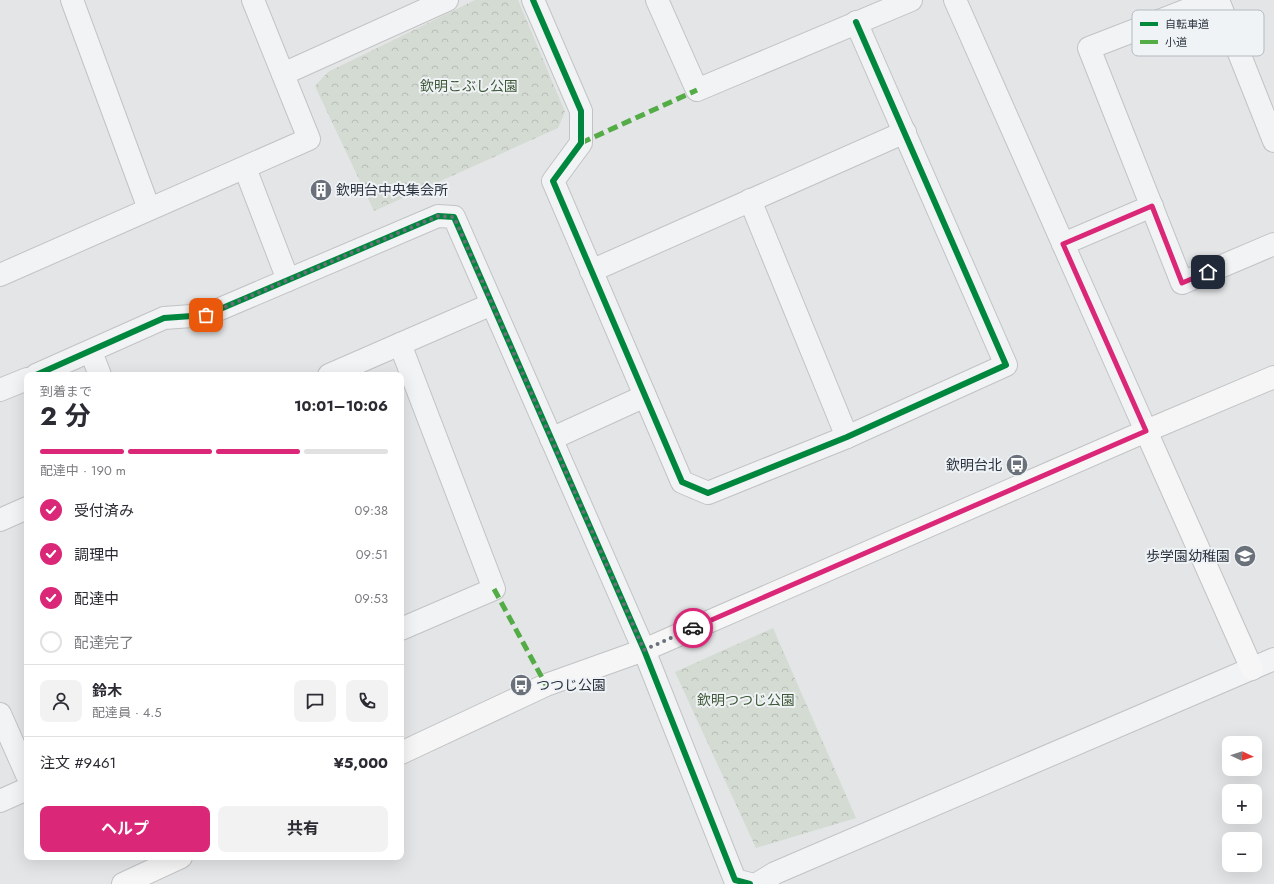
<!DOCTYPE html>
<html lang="ja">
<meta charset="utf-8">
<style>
body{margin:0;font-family:Jost,"Noto Sans JP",sans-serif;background:#f2f2f3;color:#2b2b33;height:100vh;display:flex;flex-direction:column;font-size:15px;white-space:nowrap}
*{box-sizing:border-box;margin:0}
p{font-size:13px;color:#7c7c81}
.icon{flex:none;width:22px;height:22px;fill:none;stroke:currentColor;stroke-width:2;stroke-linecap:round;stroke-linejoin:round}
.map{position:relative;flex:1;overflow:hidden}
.panel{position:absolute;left:24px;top:372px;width:380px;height:488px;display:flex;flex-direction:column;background:#fff;border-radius:8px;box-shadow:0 4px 16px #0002}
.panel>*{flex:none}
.needle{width:26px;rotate:94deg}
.buttons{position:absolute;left:1222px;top:736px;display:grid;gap:8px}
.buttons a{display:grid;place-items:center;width:40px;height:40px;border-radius:8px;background:#fff;box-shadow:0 4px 16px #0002;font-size:20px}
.pin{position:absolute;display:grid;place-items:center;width:34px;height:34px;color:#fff;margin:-17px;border-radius:8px;box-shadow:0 2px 6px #0006}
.courier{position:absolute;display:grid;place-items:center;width:40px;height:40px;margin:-20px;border:3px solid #db2777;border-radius:50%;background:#fff;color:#222;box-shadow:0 1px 5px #0007}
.summary em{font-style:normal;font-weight:700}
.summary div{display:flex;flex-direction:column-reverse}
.summary{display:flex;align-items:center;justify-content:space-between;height:68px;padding:0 16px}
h1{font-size:26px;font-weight:700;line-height:30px}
.bar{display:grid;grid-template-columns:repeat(4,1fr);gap:6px 4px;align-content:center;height:48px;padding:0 16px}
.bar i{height:5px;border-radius:3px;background:#e1e1e2}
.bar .selected{background:#db2777}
.bar p{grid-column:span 4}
.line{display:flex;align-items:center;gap:10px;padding:0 16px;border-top:1px solid #e1e1e2}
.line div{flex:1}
.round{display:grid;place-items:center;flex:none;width:42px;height:42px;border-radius:8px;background:#f2f2f3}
ol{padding:0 16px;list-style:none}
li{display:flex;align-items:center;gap:12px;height:44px}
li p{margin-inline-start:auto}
li .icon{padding:4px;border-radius:50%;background:#db2777;color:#fff;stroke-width:4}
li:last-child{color:#7c7c81}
li i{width:22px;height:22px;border:2px solid #e1e1e2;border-radius:50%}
.action{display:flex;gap:8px;margin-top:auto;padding:8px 16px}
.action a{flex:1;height:46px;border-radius:8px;background:#db2777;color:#fff;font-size:16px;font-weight:700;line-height:46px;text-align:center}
.action a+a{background:#f2f2f3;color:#2b2b33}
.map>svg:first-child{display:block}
.park{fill:url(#park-crowns)}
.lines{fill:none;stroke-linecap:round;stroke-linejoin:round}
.street-casing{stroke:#c1c3c5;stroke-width:24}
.secondary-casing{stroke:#c1c3c5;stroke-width:24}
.street{stroke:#f1f3f4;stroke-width:22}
.secondary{stroke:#f6f6f6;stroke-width:22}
.quiet{stroke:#53ac46;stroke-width:5;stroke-dasharray:10 5;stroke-linecap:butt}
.cycleway-casing{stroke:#f0f3f6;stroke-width:8}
.cycleway{stroke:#00873e;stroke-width:6}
.done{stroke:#6b717a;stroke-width:4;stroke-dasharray:0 7.2}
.route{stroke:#db2777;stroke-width:5}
.labels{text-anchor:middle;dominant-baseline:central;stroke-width:4;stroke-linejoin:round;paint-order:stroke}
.park-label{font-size:14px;fill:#405a39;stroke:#f0f3f6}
.poi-label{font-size:14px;fill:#2a333f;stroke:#f0f3f6;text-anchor:start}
.key{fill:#f0f3f6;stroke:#b5b9bf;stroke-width:1}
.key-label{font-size:11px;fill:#2a333f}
</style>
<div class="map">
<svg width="1274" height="884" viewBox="0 0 1274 884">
<defs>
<pattern id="park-crowns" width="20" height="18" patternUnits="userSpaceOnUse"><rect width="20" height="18" fill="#d4dbd3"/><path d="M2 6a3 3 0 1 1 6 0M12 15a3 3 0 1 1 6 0" fill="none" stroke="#b6bcb6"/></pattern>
</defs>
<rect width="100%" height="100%" fill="#e3e5e7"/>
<g class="park">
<polygon points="475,0 518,0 565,112 558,128 374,211 315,86 328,72"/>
<polygon points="773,628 856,818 756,848 675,672"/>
</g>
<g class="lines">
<g class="street-casing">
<g id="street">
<polyline points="72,0 149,209"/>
<polyline points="533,0 581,111 581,143 553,181 682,482 708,493 847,437 1006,365 856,22"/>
<polyline points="657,0 697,90 911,0"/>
<polyline points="955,0 1146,431"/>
<polyline points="1213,0 1089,48 1182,283 1274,244"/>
<polyline points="1218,0 1274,141"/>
<polyline points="283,74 447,0"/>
<polyline points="245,168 288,280"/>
<polyline points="750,200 847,437"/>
<polyline points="1063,244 1152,206"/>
<polyline points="591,271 905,132"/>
<polyline points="0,275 309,139 253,0"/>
<polyline points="400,344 494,589 401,629"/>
<polyline points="91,352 100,375"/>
<polyline points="36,375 164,318 206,315 438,216 454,217 644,650 735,880 750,884"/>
<polyline points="329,375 492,304"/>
<polyline points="0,390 27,379"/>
<polyline points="551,439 645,396"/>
<polyline points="0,520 27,508"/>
<polyline points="0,714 27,775"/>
<polyline points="0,801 27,789"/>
<polyline points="757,884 775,873 1274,659"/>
</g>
</g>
<g class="secondary-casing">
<g id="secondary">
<polyline points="1146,431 1252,669"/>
<polyline points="401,753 546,685 644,650 1146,431 1274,377"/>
<polyline points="123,884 181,857"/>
</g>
</g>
<use href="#street" class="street"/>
<use href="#secondary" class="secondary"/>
<g class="quiet">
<polyline points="581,143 697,90"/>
<polyline points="494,589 546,685"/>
</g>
<g class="cycleway-casing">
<g id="cycleway">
<polyline points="533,0 581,111 581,143 553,181 682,482 708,493 847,437 1006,365 856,22"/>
<polyline points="36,375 164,318 206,315 438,216 454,217 644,650 735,880 750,884"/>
</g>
</g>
<use href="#cycleway" class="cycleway"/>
</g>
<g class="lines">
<polyline class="done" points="206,315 438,216 454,217 644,650 693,628"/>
<polyline class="route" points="693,628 1146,431 1063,244 1152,206 1182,283 1208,272"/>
</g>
<defs>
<g id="building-disc" transform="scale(1.15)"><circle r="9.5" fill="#6b717a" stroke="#f0f3f6"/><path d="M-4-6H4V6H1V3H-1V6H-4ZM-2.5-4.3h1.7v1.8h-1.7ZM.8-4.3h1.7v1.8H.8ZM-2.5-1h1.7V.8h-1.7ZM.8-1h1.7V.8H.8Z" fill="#fff"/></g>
<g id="bus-disc" transform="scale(1.15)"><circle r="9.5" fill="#6b717a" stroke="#f0f3f6"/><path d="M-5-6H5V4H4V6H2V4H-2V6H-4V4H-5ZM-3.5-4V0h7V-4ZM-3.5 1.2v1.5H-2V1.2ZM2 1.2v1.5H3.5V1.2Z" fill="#fff"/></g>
<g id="school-disc" transform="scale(1.15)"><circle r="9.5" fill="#6b717a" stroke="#f0f3f6"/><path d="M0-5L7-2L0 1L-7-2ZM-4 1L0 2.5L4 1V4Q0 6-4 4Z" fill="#fff"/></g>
</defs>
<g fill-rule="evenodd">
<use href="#building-disc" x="321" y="190"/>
<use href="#bus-disc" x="1017" y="465"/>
<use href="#school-disc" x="1245" y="556"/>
<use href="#bus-disc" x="521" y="685"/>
</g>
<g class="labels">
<g class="park-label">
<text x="469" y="86">欽明こぶし公園</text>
<text x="746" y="700">欽明つつじ公園</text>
</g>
<g class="poi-label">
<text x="336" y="190">欽明台中央集会所</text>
<text x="1002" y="465" text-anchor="end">欽明台北</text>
<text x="1230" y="556" text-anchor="end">歩学園幼稚園</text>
<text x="536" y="685">つつじ公園</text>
</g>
</g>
<rect x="1132" y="10" width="132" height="46" rx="6" class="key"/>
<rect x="1140" y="22" width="18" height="4" fill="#00873e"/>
<rect x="1140" y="40" width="18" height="4" fill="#53ac46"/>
<g class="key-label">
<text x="1165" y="28">自転車道</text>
<text x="1165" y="46">小道</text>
</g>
</svg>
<div class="buttons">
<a><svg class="needle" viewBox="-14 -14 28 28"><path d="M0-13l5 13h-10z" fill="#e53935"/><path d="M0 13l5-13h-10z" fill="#7c7c81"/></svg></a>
<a>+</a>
<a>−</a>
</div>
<div class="pin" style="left:206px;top:315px;background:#ea580c"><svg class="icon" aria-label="bag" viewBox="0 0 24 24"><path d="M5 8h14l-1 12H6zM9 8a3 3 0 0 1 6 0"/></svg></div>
<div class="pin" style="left:1208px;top:272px;background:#1f2937"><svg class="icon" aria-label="home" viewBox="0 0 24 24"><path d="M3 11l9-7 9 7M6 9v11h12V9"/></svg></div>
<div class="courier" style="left:693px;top:628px"><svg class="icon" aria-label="car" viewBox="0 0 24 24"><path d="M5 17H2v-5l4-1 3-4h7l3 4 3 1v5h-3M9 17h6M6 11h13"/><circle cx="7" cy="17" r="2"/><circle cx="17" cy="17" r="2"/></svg></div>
<section class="panel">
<div class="summary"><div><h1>2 分</h1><p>到着まで</p></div><em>10:01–10:06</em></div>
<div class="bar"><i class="selected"></i><i class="selected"></i><i class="selected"></i><i></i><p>配達中 · 190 m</p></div>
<ol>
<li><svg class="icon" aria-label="check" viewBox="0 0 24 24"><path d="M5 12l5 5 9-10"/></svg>受付済み<p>09:38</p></li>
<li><svg class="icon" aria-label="check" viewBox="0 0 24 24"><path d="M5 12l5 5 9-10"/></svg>調理中<p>09:51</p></li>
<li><svg class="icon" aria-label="check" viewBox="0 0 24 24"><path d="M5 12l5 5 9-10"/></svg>配達中<p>09:53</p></li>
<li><i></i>配達完了</li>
</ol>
<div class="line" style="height:72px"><a class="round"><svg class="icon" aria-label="person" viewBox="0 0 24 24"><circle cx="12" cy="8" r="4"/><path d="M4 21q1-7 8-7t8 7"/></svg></a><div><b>鈴木</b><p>配達員 · 4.5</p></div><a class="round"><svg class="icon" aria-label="chat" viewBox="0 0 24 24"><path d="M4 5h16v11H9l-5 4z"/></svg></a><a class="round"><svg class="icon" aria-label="phone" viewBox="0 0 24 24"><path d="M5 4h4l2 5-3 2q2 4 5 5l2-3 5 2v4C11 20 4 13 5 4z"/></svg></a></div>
<div class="line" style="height:52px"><div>注文 #9461</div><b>¥5,000</b></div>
<div class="action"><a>ヘルプ</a><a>共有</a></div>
</section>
</div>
